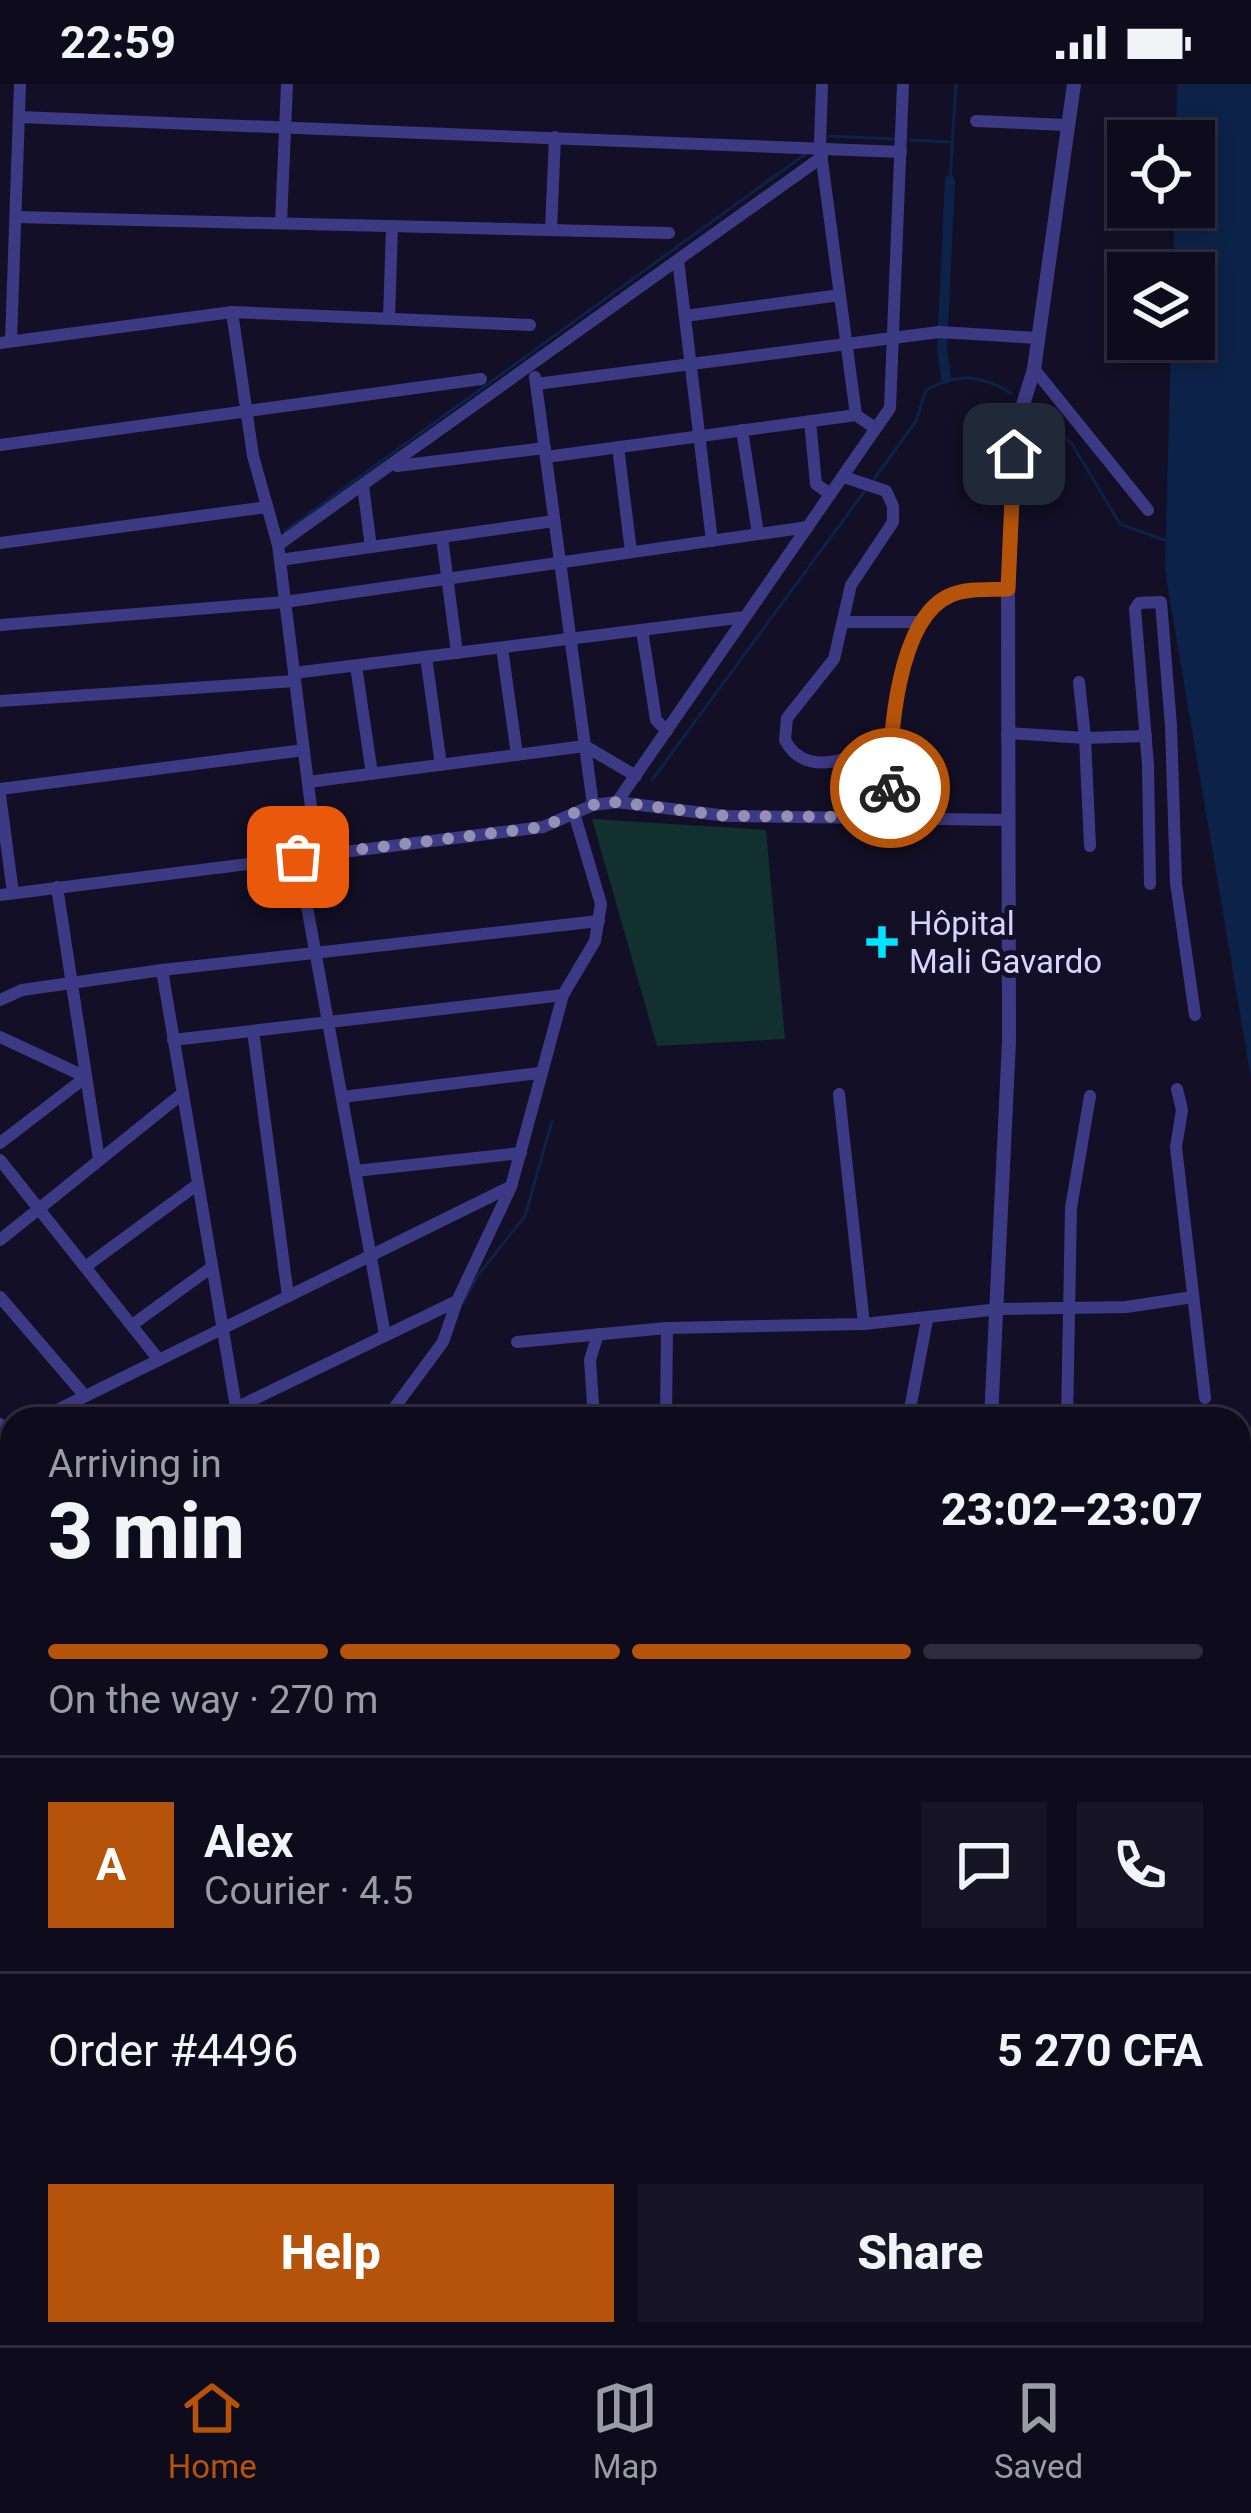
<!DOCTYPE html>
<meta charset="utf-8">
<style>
body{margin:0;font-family:Roboto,sans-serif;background:#171425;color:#f1f3f6;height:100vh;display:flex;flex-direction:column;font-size:45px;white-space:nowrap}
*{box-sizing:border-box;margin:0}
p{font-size:39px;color:#9b9ba3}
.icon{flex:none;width:66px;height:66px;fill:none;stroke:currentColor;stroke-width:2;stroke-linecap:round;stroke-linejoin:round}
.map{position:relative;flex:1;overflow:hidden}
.panel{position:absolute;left:0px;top:1323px;width:1251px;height:939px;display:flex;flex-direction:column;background:#0e0b1c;border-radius:36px 36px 0 0;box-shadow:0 6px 18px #0003,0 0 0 3px #2e2b3b}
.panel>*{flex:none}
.controls{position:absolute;left:1107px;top:36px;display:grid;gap:24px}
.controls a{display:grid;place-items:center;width:108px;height:108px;border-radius:0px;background:#0e0b1c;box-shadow:0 6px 18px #0003,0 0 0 3px #2e2b3b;font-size:60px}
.pin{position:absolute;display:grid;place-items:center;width:102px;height:102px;color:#fff;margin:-51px;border-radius:24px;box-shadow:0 6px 18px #0006}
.courier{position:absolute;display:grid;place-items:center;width:120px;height:120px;margin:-60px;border:9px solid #b45309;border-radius:50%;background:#fff;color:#222;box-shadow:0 3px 15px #0007}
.summary em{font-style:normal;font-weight:800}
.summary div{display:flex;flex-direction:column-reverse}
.summary{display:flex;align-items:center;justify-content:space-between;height:204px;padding:0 48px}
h1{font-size:78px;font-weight:800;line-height:90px}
.bar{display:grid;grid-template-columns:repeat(4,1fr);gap:18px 12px;align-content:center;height:144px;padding:0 48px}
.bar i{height:15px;border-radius:9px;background:#2e2b3b}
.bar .active{background:#b45309}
.bar p{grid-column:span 4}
.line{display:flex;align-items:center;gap:30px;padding:0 48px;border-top:3px solid #2e2b3b}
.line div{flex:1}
.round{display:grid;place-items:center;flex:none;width:126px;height:126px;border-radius:0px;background:#171425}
.action{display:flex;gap:24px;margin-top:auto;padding:24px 48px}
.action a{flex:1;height:138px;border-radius:0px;background:#b45309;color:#fff;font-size:48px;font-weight:800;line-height:138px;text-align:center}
.action a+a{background:#171425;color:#f1f3f6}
.status{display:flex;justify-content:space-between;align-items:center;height:84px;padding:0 60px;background:#0e0b1c;direction:ltr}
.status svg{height:33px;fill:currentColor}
.tab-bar{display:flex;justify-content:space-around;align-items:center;height:168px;border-top:3px solid #2e2b3b;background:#0e0b1c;font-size:33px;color:#9b9ba3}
.tab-bar a{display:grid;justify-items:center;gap:6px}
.tab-bar .active{color:#b45309}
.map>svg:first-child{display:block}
.green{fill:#12302f}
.water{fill:#0c2248}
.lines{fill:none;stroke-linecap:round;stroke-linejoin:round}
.stream{stroke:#0c2248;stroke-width:3}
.canal{stroke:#0c2248;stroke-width:10}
.minor{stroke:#3d3a85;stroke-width:12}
.tertiary{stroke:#3d3a85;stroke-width:14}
.done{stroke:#948fb3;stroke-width:12;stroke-dasharray:0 21.6}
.route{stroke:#b45309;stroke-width:15}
.poi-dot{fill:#00e5ff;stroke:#130f26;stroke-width:4.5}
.labels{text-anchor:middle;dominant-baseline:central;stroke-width:10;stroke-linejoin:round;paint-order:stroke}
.poi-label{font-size:33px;fill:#d9d4ff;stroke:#130f26;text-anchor:start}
</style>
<div class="status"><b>22:59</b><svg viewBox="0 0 49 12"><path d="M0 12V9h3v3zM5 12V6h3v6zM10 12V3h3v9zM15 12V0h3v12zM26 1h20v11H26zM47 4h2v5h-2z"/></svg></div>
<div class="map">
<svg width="1251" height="2261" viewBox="0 0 1251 2261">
<rect width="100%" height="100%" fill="#130f26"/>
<polygon class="green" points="592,735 766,746 785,955 657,962"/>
<polygon class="water" points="1177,0 1251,0 1251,994 1165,487 1171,255 1194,255 1194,189 1173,189 1174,123 1194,123 1194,57 1176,57"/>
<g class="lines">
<g class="stream">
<polyline points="830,52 894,55"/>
<polyline points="910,56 950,58"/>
<polyline points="950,96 956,0"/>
<polyline points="1030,324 1072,360 1120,440 1167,457"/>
<path d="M874,395L916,337L926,306C957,289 980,290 1011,309"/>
<polyline points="285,447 808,68"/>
<polyline points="652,696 864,408"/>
<polyline points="463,1219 479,1190 525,1132 552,1037"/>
<polyline points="396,1335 404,1321"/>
<polyline points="0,1532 12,1528"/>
</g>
<polyline class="canal" points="946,294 942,264 950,96"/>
<g class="minor">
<polyline points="822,0 820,62 856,331"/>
<polyline points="19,33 901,68"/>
<polyline points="976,37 1066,41"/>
<polyline points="16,133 669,149"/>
<polyline points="281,139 287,0"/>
<polyline points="551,146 555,53"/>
<polyline points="678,176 712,457"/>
<polyline points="232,228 253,372 278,461 317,771"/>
<polyline points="685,232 840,211"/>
<polyline points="389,235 392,142"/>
<polyline points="11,257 20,0"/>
<polyline points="0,259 232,228 530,241"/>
<polyline points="1034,285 1148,426"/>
<polyline points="535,293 593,721"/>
<polyline points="536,300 939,248 1038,254"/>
<polyline points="810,337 816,400 830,410"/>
<polyline points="742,346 758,450"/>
<polyline points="0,361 481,295"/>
<polyline points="618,363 631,468"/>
<polyline points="546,373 856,331 875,344"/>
<polyline points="397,382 545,364"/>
<path d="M844,393L886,407L893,422V438L851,501L834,575L787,634L785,656C807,698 858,671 889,656"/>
<polyline points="363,402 371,463"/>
<polyline points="442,453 457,569"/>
<polyline points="0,459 267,423"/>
<polyline points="278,461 822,73"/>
<polyline points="280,476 554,437"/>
<polyline points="843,538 923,538"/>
<polyline points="0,541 285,518 808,443"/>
<polyline points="642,546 656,636 667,647"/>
<polyline points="502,564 517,671"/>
<polyline points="426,573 441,681"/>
<polyline points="356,582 372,690"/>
<polyline points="294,589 745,533"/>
<polyline points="1079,598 1085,654 1146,652"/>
<polyline points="0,617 295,597"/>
<polyline points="1007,649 1085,654 1090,762"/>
<polyline points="308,698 585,662 636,692"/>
<polyline points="0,705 304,666"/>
<polyline points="0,711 13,809"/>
<polyline points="617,718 890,324 903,0"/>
<path d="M891,733C889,678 889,547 944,515C963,504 987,506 1008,505"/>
<polyline points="298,773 385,1251"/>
<polyline points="1150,800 1148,681 1135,525 1139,519 1161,518 1171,642 1176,799 1195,931"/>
<polyline points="57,803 99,1076"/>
<polyline points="0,811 543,743 593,721 617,718 727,732 1009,736"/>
<polyline points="162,886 238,1335"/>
<polyline points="0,916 22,906 162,886 599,837"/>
<polyline points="253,947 288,1212"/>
<polyline points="0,953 86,993 0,1059"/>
<polyline points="173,956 563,911"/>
<polyline points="1177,1005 1182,1026 1176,1063 1205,1314"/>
<polyline points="839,1010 864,1240"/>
<polyline points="342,1013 539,989"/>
<polyline points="0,1076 159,1276"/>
<polyline points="355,1087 521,1069"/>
<polyline points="0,1156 183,1009"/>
<polyline points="85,1183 198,1100"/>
<polyline points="0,1213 85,1312"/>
<polyline points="132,1241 212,1183"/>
<polyline points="517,1258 667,1244 864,1240 999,1225 1126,1223 1193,1213"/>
<polyline points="748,1331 903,1331 910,1325 927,1236"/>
<polyline points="39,1335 510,1103"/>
<polyline points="213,1335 457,1217"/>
<polyline points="386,1335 443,1258 457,1217 511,1103 563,911 595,857 601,820 574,729"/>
<polyline points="594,1335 590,1276 598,1250"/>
<polyline points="666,1335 667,1244"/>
<polyline points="1067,1335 1071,1124 1090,1012"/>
<polyline points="0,1340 12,1355"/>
<polyline points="0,1473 12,1488"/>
<polyline points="0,1509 12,1504"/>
<polyline points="1239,1510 1251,1510"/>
<polyline points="0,1620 12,1616"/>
<polyline points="1239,1659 1251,1658"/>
<polyline points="1239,1748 1251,1746"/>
<polyline points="0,1803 12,1802"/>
<polyline points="0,1881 12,1880"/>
<polyline points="0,1959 12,1958"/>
<polyline points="1239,2028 1251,2028"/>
<polyline points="0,2064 12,2137"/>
<polyline points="1239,2100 1251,2100"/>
<polyline points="1239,2168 1251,2168"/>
<polyline points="0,2183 10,2200"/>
<polyline points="32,2250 33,2261"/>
<polyline points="111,2250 113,2261"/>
<polyline points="187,2250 189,2261"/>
<polyline points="279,2250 282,2261"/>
<polyline points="647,2250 648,2261"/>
<polyline points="748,2250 748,2261"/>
<polyline points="856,2250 857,2261"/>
<polyline points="1099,2261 1099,2250"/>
</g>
<g class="tertiary">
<polyline points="991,1335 1009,957 1008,505 1014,369 1018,337 1034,285 1074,0"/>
<polyline points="948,2261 948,2250"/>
</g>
</g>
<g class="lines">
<polyline class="done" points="298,773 543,743 592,721 617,718 727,732 891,733 890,704"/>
<path class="route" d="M890,704C889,655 897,533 951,511C968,504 989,506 1008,505L1014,370"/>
</g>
<path class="poi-dot" d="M876 840h12v12h12v12h-12v12h-12v-12h-12v-12h12z"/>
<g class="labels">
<g class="poi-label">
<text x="909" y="839">Hôpital<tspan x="909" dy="38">Mali Gavardo</tspan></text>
</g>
</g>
</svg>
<div class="controls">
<a><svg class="icon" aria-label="locate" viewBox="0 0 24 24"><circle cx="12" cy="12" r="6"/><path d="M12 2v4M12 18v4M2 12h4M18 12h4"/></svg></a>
<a><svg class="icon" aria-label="layers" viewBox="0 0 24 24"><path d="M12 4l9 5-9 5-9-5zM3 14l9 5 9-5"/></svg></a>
</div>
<div class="pin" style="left:298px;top:773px;background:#ea580c"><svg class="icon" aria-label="bag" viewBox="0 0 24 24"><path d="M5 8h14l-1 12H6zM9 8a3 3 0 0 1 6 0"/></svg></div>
<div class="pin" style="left:1014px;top:370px;background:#1f2937"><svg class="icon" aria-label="home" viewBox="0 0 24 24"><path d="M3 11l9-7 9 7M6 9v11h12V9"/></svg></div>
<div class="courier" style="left:890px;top:704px"><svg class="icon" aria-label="bike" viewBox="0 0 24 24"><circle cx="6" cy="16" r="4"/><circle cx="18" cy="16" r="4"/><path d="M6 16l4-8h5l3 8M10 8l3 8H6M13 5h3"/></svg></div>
<section class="panel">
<div class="summary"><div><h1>3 min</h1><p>Arriving in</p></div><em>23:02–23:07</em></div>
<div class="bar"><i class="active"></i><i class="active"></i><i class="active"></i><i></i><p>On the way · 270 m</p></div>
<div class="line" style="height:216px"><b class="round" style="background:#b45309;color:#fff">A</b><div><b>Alex</b><p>Courier · 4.5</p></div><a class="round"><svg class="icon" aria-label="chat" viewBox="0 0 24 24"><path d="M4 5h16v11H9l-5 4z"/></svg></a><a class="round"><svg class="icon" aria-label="phone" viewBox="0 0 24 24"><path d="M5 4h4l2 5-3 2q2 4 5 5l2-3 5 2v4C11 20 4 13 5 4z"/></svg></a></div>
<div class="line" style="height:156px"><div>Order #4496</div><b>5 270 CFA</b></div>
<div class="action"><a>Help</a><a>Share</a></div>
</section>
</div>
<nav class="tab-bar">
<a class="active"><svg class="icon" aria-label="home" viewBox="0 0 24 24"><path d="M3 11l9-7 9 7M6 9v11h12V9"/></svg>Home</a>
<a><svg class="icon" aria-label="map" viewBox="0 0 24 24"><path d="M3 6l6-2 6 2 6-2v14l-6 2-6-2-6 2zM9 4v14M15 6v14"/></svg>Map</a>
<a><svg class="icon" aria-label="saved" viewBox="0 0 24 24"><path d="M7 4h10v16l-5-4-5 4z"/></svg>Saved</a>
</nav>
